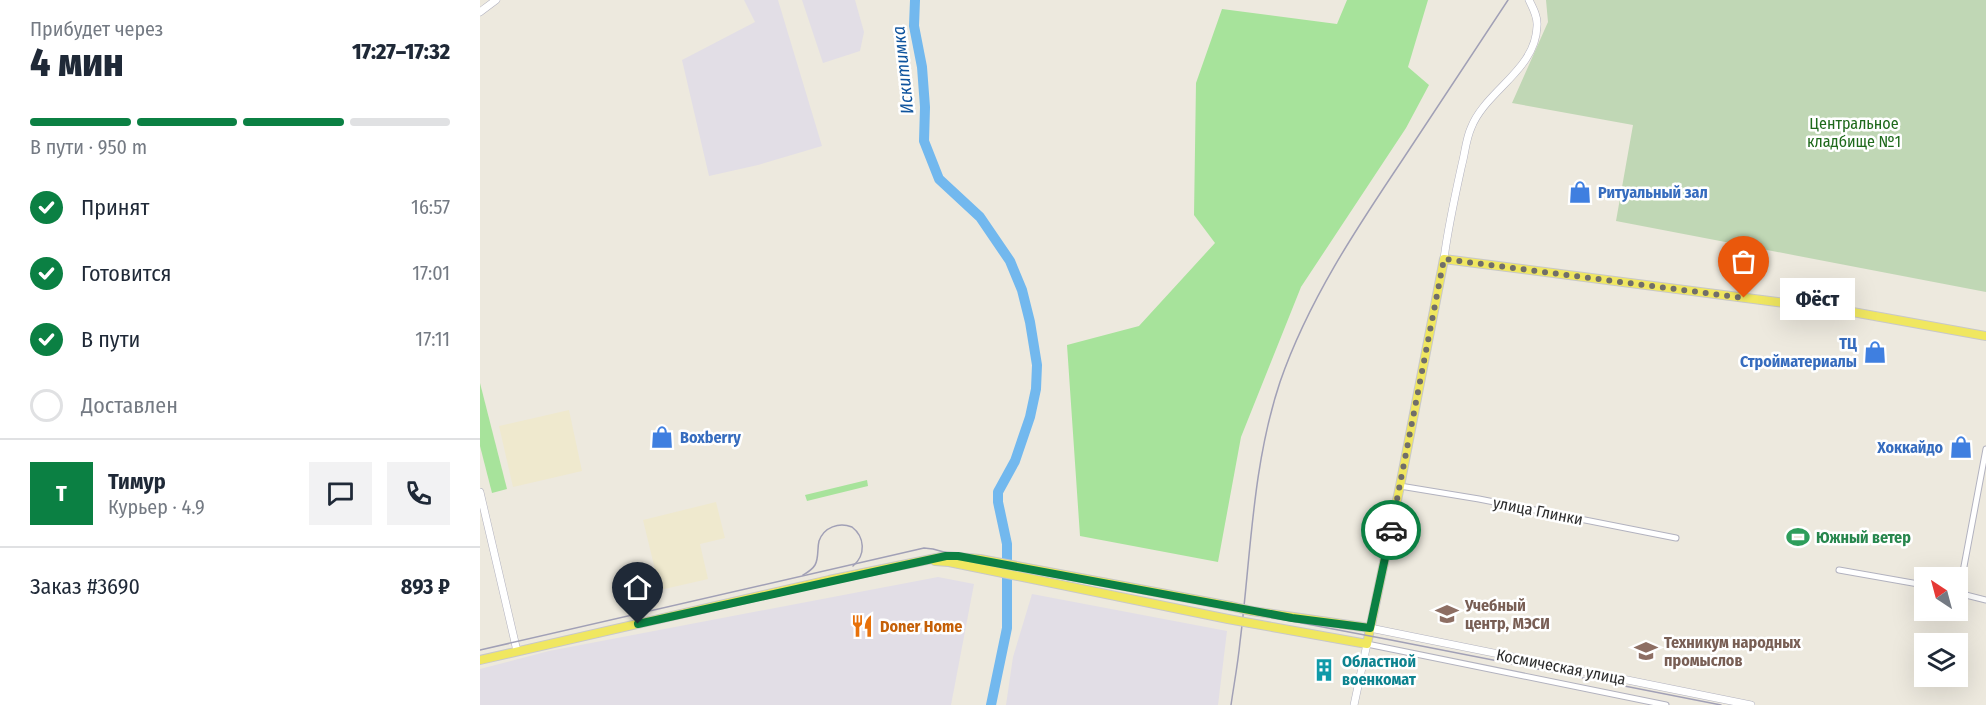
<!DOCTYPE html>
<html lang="ru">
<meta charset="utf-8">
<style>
body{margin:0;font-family:"Fira Sans Condensed",sans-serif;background:#f2f2f3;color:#1f2937;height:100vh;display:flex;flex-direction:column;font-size:22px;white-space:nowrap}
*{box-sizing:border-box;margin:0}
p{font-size:20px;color:#747a83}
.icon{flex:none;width:33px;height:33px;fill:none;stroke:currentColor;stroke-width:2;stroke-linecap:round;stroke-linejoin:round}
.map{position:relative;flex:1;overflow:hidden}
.panel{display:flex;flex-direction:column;background:#fff;width:480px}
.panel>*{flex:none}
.needle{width:39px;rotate:324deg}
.controls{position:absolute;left:1434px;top:567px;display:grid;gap:12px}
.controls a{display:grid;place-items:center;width:54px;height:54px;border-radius:0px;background:#fff;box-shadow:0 6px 24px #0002;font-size:30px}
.pin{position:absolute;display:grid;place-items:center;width:51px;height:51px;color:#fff;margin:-62px -26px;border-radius:50% 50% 50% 0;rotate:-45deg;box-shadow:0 0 6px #0007}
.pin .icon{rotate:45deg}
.courier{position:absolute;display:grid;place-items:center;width:60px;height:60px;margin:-30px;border:4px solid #0b8043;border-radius:50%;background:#fff;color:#222;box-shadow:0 2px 8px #0007}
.bubble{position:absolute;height:42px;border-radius:0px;background:#fff;box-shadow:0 6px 24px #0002;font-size:20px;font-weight:800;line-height:42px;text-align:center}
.overview em{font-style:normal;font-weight:800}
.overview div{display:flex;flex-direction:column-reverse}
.overview{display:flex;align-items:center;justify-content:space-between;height:102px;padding:0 30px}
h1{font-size:39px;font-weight:800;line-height:45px}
.bar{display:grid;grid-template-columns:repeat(4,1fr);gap:9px 6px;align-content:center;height:72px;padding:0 30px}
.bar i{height:8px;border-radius:4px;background:#e0e1e3}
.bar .active{background:#0b8043}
.bar p{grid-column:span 4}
.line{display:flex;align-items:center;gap:15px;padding:0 30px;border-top:2px solid #e0e1e3}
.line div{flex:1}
.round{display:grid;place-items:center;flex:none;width:63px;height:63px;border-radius:0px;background:#f2f2f3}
ol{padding:0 30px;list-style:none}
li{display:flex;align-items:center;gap:18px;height:66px}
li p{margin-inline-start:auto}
li .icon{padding:6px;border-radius:50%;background:#0b8043;color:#fff;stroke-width:4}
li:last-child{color:#747a83}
li i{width:33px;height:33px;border:3px solid #e0e1e3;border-radius:50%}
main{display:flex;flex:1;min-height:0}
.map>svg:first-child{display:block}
.industrial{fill:#e2dee6}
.education{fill:#efe9ce}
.green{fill:#a7e39b}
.cemetery{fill:#c0d7b5}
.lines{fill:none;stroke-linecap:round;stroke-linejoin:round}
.river{stroke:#72b8ee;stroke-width:10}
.street-casing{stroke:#b2b2bf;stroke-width:7}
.secondary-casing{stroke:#b2b2bf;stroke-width:8}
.primary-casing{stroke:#c8c8c8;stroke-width:10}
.street{stroke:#fff;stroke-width:5}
.secondary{stroke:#fff;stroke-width:7}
.primary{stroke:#f0e760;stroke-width:8}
.tram{stroke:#a1a0b6;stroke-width:1.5}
.rail{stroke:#a1a0b6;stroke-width:1.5}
.primary-bridge-casing{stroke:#c8c8c8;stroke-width:10;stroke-linecap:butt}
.primary-bridge{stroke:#f0e760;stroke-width:8}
.done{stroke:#706e6a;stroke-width:6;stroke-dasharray:0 10.8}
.route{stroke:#0b8043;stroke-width:8}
.labels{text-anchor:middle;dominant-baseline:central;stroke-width:5;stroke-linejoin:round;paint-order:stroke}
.park-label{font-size:16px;fill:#1e691b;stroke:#fff}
.shop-label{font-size:16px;font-weight:bold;fill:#366cbe;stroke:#fff;text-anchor:start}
.street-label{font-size:16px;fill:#2c2c2c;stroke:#fff}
.leisure-label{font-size:16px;font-weight:bold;fill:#27864d;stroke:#fff;text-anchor:start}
.education-label{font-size:16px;font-weight:bold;fill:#785e54;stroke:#fff;text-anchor:start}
.food-label{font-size:16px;font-weight:bold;fill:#c56008;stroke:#fff;text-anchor:start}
.culture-label{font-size:16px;font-weight:bold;fill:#0d838f;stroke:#fff;text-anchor:start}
.water-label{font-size:18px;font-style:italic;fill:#0e539d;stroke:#fff}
</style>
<main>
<section class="panel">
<div class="overview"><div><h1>4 мин</h1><p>Прибудет через</p></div><em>17:27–17:32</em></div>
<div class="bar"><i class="active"></i><i class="active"></i><i class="active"></i><i></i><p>В пути · 950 m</p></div>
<ol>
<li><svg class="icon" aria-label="check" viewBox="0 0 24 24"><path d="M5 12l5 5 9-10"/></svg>Принят<p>16:57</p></li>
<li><svg class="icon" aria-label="check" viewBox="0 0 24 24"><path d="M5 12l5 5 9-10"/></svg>Готовится<p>17:01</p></li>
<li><svg class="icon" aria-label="check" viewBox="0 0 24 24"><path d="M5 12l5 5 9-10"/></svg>В пути<p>17:11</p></li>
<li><i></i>Доставлен</li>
</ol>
<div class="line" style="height:108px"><b class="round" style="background:#0b8043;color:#fff">Т</b><div><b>Тимур</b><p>Курьер · 4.9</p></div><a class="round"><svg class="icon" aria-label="chat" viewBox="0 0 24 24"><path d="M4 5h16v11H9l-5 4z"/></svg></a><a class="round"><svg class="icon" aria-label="phone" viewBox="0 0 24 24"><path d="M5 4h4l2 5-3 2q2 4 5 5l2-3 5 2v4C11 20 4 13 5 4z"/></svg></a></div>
<div class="line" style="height:78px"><div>Заказ #3690</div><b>893 ₽</b></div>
</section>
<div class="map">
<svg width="1506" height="705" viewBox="0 0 1506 705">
<rect width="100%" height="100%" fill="#ede9de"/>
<g class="industrial">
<polygon points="264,0 298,0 342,146 278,165 229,176 202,60 275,22"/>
<polygon points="322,0 375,0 384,32 380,51 343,63"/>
<polygon points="458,577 494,584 471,705 0,705 0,669 69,651"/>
<polygon points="552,594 747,631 738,705 526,705 533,657"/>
</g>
<g class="education">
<polygon points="89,410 102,471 33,487 19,426"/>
<polygon points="236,502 245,538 220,544 228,579 180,590 163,520"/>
</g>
<g class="green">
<polygon points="867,0 948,0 928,67 949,85 926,128 821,287 761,437 738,562 600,536 587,345 659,326 735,243 714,215 716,83 742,9 857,24"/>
<polygon points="0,383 27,489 12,493 0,446"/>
<polygon points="387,480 388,486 327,501 325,495"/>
</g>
<polygon class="cemetery" points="1066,0 1506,0 1506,292 1136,221 1153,125 1032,103 1068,22"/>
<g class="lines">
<polyline class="river" points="435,0 434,26 442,67 445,107 444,141 459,179 500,217 530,261 542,290 550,322 557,365 556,389 550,417 535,461 518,492 518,502 527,544 527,628 511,705"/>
<g class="street-casing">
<g id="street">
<polyline points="920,486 999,499 1196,538"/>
<polyline points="1359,570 1444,585"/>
<polyline points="1478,593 1506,600"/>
<polyline points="1479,593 1506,449"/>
<polyline points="887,644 1186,705"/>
</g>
</g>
<g class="secondary-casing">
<g id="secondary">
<polyline points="0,12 16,0"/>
<path d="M964,259C968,227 975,196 982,164C985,153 986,139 991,128C1005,91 1056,70 1057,26C1058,17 1053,8 1049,0"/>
<polyline points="0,492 37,651"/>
<polyline points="890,628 1271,705"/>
<polyline points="874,705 887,644"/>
</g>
</g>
<g class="primary-casing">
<g id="primary">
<polyline points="455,561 469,562 748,619"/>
<polyline points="772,611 890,628"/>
<polyline points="770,623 887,644 920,486 964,259 1367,311 1506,336"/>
<polyline points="0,660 349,580 466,556 500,559 750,606"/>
</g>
</g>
<use href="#street" class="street"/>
<use href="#secondary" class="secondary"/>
<use href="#primary" class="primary"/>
<g class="tram">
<path d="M323,575C328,572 332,570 335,565C339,558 337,549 339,541C344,527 359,522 372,527C385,537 386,555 373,566"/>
<polyline points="0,650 444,548 453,549 500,562 911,640 1241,705"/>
</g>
<path class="rail" d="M751,705C754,684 758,663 760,642C771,555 772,466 800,382C828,301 876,229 923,159C958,106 993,53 1028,0"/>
<g class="primary-bridge-casing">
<g id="primary-bridge">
<polyline points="750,606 772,611"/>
<polyline points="748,619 770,623"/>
</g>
</g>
<use href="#primary-bridge" class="primary-bridge"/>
</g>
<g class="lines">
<polyline class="done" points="911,530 964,259 1264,298"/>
<polyline class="route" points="158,624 466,556 478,556 812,618 890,628 911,530"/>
</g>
<defs>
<g id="shop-bare" transform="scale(1.8)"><path d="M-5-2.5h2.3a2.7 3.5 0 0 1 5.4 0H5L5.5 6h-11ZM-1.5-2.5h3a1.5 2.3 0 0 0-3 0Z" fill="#3f7fe0" stroke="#fff" stroke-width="2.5" paint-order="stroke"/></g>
<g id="stadium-bare" transform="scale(1.8)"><path d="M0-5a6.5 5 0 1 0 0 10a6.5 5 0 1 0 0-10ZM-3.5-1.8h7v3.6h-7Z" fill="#2e9e5b" stroke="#fff" stroke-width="2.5" paint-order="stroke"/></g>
<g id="school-bare" transform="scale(1.8)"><path d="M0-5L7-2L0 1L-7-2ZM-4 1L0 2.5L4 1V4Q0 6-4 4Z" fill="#8d6e63" stroke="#fff" stroke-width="2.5" paint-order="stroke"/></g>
<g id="restaurant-bare" transform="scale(1.8)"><path d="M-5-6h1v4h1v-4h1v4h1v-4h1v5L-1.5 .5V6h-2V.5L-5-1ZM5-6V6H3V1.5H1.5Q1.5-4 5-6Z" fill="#e8710a" stroke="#fff" stroke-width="2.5" paint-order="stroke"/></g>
<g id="university-bare" transform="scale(1.8)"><path d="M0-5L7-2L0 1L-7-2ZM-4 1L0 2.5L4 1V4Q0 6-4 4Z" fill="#8d6e63" stroke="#fff" stroke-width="2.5" paint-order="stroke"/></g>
<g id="building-bare" transform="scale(1.8)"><path d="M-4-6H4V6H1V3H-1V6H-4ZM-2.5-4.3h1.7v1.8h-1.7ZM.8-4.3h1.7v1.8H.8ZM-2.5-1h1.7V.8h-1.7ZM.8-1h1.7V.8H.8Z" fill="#0f9aa8" stroke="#fff" stroke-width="2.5" paint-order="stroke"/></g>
</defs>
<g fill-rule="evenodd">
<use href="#shop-bare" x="1100" y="192"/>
<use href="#shop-bare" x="1395" y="352"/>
<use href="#shop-bare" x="182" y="437"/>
<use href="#shop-bare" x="1481" y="447"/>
<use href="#stadium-bare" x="1318" y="537"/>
<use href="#school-bare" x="967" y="614"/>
<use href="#restaurant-bare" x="382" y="626"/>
<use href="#university-bare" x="1166" y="651"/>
<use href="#building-bare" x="844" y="670"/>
</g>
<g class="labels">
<g class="park-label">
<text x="1374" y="123">Центральное<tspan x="1374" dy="18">кладбище №1</tspan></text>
</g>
<g class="shop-label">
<text x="1118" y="192">Ритуальный зал</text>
<text x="1377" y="343" text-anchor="end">ТЦ<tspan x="1377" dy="18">Стройматериалы</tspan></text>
<text x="200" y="437">Boxberry</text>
<text x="1463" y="447" text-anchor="end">Хоккайдо</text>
</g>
<g class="street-label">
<text transform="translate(1058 511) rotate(11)">улица Глинки</text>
<text transform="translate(1081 667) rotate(11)">Космическая улица</text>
</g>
<g class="leisure-label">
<text x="1336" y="537">Южный ветер</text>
</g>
<g class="education-label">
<text x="985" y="605">Учебный<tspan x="985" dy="18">центр, МЭСИ</tspan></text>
<text x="1184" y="642">Техникум народных<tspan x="1184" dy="18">промыслов</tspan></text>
</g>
<g class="food-label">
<text x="400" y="626">Doner Home</text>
</g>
<g class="culture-label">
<text x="862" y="661">Областной<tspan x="862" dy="18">военкомат</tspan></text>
</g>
<g class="water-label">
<text transform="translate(423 70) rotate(-96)">Искитимка</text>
</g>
</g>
</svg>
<div class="controls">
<a><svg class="needle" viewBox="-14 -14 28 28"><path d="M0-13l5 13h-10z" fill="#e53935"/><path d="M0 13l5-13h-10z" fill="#747a83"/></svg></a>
<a><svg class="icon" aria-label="layers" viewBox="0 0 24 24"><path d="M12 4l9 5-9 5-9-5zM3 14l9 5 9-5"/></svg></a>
</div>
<div class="pin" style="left:1264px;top:298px;background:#ea580c"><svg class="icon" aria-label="bag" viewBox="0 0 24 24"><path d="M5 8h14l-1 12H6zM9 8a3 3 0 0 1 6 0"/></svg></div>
<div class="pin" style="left:158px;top:624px;background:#1f2937"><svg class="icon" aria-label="home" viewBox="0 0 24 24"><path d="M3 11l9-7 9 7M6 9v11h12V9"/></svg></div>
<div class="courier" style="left:911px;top:530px"><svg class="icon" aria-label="car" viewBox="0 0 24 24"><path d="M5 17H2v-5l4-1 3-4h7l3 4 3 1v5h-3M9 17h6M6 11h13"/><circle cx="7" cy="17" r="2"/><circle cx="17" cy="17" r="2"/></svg></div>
<div class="bubble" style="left:1300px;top:278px;width:75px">Фёст</div>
</div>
</main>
